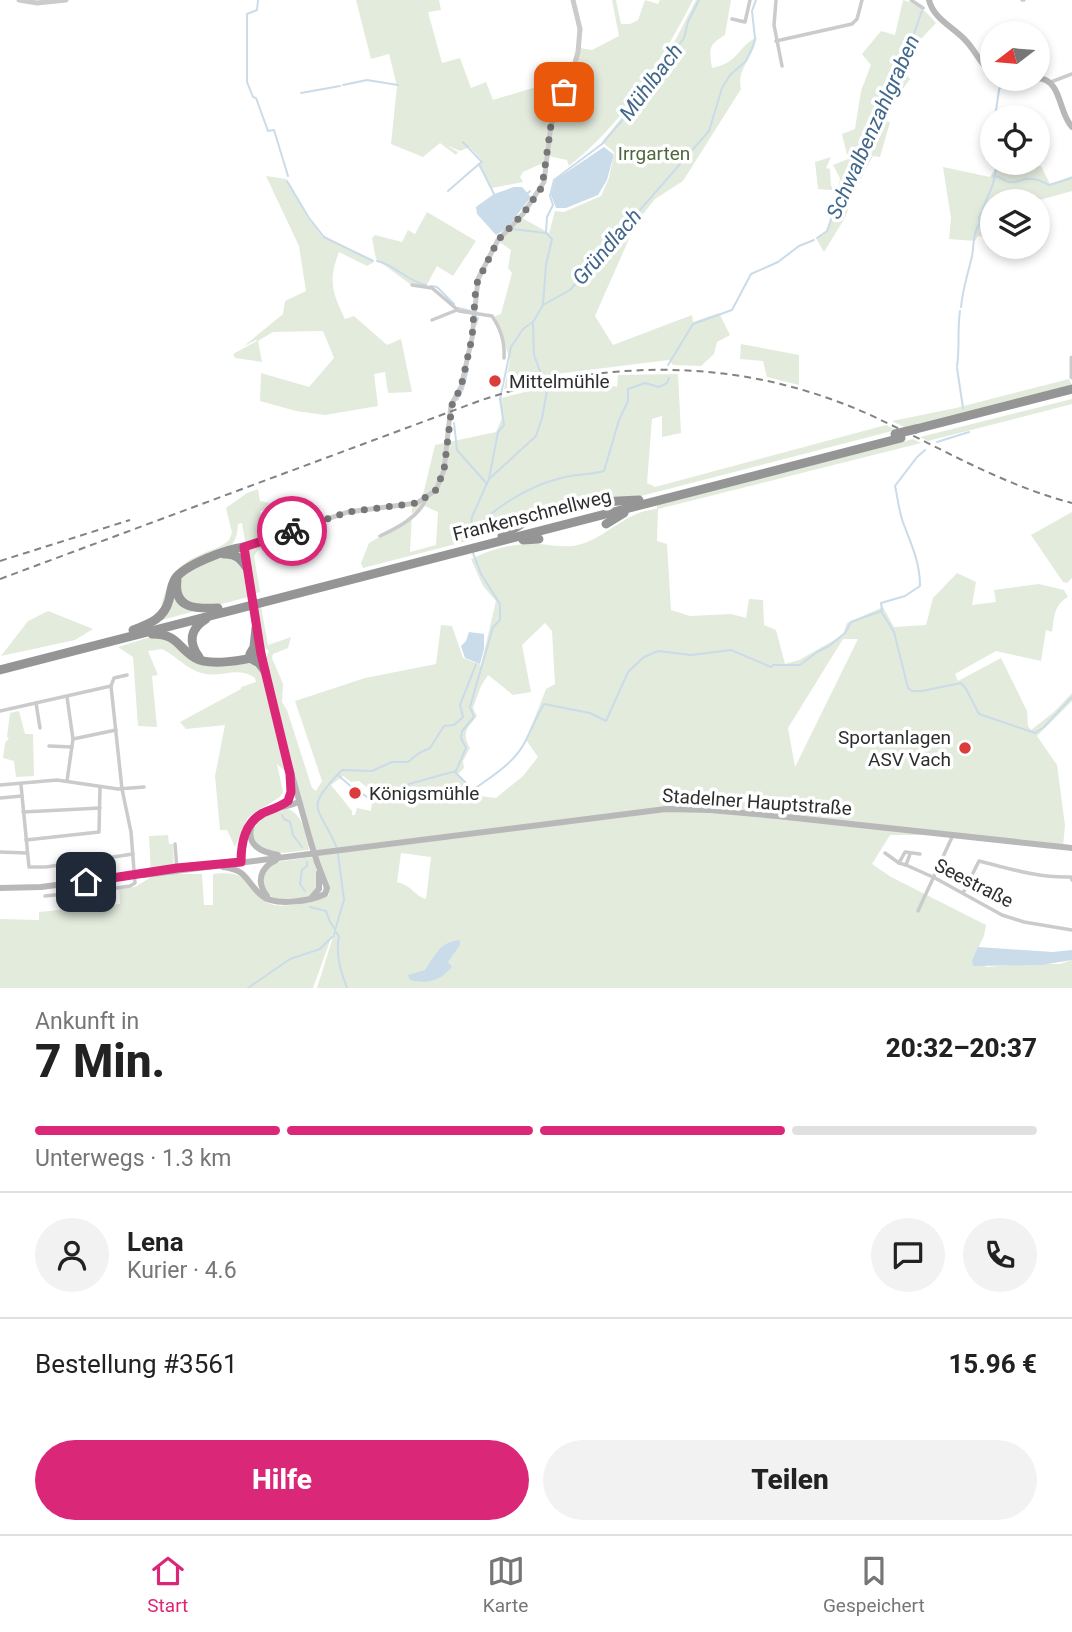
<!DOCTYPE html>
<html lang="de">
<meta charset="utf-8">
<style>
body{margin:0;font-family:Roboto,sans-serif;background:#f2f2f2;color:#222;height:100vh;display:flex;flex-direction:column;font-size:26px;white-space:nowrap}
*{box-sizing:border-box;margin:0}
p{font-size:23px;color:#767676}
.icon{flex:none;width:38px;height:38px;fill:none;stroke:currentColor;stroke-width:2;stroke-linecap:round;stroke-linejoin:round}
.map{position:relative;height:988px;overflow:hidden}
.sheet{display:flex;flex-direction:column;background:#fff;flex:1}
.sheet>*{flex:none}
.needle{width:46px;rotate:254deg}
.fabs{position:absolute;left:980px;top:21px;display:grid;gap:14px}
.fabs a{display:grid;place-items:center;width:70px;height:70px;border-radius:50%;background:#fff;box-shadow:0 4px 10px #0003;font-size:35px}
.pin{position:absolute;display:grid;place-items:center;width:60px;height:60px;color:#fff;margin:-30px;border-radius:14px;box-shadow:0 4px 10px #0006}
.courier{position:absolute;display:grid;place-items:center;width:70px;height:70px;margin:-35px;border:5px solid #db2777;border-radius:50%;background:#fff;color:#222;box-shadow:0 2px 9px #0007}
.summary em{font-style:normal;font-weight:800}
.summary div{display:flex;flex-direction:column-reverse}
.summary{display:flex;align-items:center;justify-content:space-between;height:119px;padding:0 35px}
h1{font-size:46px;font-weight:800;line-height:52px}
.bar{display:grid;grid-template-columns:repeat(4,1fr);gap:10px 7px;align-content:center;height:84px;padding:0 35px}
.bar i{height:9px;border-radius:5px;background:#e0e0e0}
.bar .current{background:#db2777}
.bar p{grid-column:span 4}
.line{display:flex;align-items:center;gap:18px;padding:0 35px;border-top:2px solid #e0e0e0}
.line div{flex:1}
.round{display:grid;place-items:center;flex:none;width:74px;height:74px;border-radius:37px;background:#f2f2f2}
.action{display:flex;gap:14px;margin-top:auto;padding:14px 35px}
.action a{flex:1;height:80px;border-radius:42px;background:#db2777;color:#fff;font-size:28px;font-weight:800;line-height:80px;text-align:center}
.action a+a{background:#f2f2f2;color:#222}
.dock{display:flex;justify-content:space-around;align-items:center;height:98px;border-top:2px solid #e0e0e0;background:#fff;font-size:19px;color:#767676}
.dock a{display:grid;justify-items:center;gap:4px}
.dock .current{color:#db2777}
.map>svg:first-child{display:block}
.green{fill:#e3ebdd;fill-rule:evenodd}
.water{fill:#cadbe9}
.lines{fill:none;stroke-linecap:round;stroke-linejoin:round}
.stream{stroke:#cadbe9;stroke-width:2}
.minor{stroke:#cbcbcb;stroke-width:3.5}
.tertiary{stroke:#cbcbcb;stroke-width:5}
.secondary{stroke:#b8b8b8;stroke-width:6}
.motorway{stroke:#959595;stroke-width:9}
.rail{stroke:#838383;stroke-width:2;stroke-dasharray:7 5;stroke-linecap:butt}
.secondary-bridge{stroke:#b8b8b8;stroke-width:6}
.motorway-bridge{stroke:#959595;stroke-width:9}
.done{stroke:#777;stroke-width:7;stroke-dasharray:0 12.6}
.route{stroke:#db2777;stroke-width:9}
.poi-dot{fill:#da3d3c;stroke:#fff;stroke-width:2.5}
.labels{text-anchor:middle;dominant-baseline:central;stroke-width:7;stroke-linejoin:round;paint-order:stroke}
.park-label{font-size:19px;fill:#4e673e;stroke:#fff}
.poi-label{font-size:19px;fill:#2e2e2e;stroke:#fff;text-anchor:start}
.street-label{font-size:19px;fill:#2e2e2e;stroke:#fff}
.water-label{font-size:21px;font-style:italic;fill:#41688b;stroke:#fff}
</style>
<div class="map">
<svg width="1072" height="988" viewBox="0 0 1072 988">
<rect width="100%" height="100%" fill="#fff"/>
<g class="green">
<polygon points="356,0 439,0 441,10 428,12 442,63 460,58 471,88 486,82 493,100 569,77 550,115 545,162 523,172 520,177 523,182 492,188 480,165 483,161 470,147 460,151 446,145 458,152 456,155 440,143 423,157 391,144 397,86 389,54 371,59"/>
<path d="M612,0H616L621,24H630L638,20L645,0L658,4L660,0H693C661,61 624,123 569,166L567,160L548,156L553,120L580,48L592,50L619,36Z"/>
<path d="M696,0H731L725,35C708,45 709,49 712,68C740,62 735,49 757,37C754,57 736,69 741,89L683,181L655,199L636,223L595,316L613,345L692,315L693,322L719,313L730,335L717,342L714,354L701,366L673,365L669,360L556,374L504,389L510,360L495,316L501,314L512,273L508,268L511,250L498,241L522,218L549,233L555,211L564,212L601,196L609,178L614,152L602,142L644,90L677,37Z"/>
<path d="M903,0C916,2 928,13 936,23L919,41L914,39L904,65L909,69L906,74L910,79L897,97L887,89L877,120L890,122L880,157L873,156L853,193L846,216L824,252L816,238L826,233L841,191L818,189L815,162L831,157L826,168L830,169L831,186L833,188L839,186L840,178L833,165L848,159L842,134L855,129L861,91L871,65L862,54L881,31L895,35Z"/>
<polygon points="1041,166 1050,184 1072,176 1072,191 1036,201 992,201 992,238 978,236 975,241 949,239 951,218 943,167 990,177 995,169 1002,171"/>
<path d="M266,176L286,179L307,217L322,236L372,259L374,262L367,266L339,252C328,281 332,292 345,319L354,316L387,345L401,339L412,392L388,393L385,372L374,374L378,406L325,415L296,411L260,401L261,373L309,387L334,358L323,331L273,332L258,341L262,362L235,358L233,354L257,341L256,340L244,346L283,314L285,301L306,291L299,246Z"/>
<polygon points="427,212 476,241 453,276 437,266 426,286 410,284 376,259 372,238 375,235 402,242 408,230 415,234"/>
<polygon points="741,344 799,355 799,385 767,377 763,361 740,359"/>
<path d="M678,374L681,433L662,437V416L652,419L647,483L655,487L886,425L896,430L363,568L361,563L369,543L400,525L412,514V508L422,499L435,445L496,432L502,418L501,398L580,378L617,387L618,375ZM425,506L438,512L436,545L410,552L412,514Z"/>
<polygon points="1069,379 1072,385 906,428 892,421 956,408"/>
<polygon points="1072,399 1072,404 928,441 920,437"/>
<path d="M913,439L921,443L658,509L657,541L667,544L671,610L690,616L731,614L746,618L749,599L763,600L764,625L776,630L785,664L799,660L843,635L847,623L883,607L894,627L926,625L933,598L957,573L976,582L972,605L996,602L994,590L1039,584L1064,590L1068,597C1054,604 1054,618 1052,632L1046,630L1041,661L996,651L955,674L958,681L1001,658L1027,711L1028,726L1031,730L1054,712L1072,693V701L1037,736L1057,765L1065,825L1063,847L954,835H890L872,864L891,877L986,925L984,936L972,960L987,967L1022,964H1060L1072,960V988H317L343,905L313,988H0V919L39,920V912L120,904L119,888L135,887L151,877L149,836L168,835L169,844H173L174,874H202L204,905H213V874C236,872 241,874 256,891C260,895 263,900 268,903C284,910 314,901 329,895L291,770L265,659L269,651L262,646L256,608L261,607L268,645L291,637L288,648L273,654L272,658L283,684L282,702L287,710L312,788L316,791L322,781L295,701L365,678L436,664L441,625L452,626L463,658L481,665L496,601L483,586L471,559C494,548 514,543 540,544C552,545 566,548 578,545C607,538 625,511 657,509V505ZM545,623L552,631L555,684L546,689L526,740L538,757L523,776L496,798L480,796L458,774L464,768L463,761L470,748C462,733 466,729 477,716L473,708L481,686L488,675L513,695L531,692L522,645ZM843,639H858L795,767L788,728ZM343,776L351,782L359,781L373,792L371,811L357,808L355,815H352V811L331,785ZM401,853L431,857L426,899C413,895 413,886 397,882Z"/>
<path d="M258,489L260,501L286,506L287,518H276L275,509L260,511L261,515H263V533L277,530L278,540L258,550L254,556L260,592L254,594L253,590L242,523L238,524C237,567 195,547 176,572C170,580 167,594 164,604L161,606C170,575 174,566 204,553C213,549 222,547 229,540L232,533L226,508L247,493Z"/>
<polygon points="1072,512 1072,578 1067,583 1063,582 1031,535"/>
<polygon points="223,556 233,556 244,570 248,597 158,621 171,593 186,571"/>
<polygon points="48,611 93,629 75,640 1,656 28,621"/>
<path d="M163,637L176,643L189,657L244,659L261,669L286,772L277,764L283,792L280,797L248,817L235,847L227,830H220L215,776L225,725L186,729L180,722L241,689V687L256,682L255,678C238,666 224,677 206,674C188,671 178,657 162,649L148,651L158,675L152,676L157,727L138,726L133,657L118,647L147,638Z"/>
<polygon points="19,711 25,734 33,734 34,776 16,777 14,761 3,758 5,743 9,738 7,737 10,713"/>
<path d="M285,808C303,812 306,835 309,850C286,852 272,858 254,842L252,829L261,817Z"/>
<path d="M312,857L317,871L318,886L311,896C287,901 263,907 263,874L276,862Z"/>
</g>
<g class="water">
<polygon points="604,147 613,154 613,157 607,180 598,195 566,208 556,208 551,195 555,180"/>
<polygon points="514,187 522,187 531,197 506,229 496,235 477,214 476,207 494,194"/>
<polygon points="469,632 484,634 484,649 480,664 465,658 461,646 466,641"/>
<path d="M460,940V945L448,962L452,967C440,981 428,984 410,980L408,975L425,970C436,955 439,942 460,940Z"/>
<polygon points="978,947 1053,952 1072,950 1072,960 1041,965 973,966 972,960"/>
</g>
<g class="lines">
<g class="stream">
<polyline points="258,0 257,10 247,14 247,82 253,97 256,98 268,131 274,130 288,176"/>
<polyline points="343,85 367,80 398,85"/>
<polyline points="301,93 340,86"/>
<polyline points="995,117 999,90 1003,81"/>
<polyline points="463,142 482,162 479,164 494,194"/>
<path d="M993,176C1000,176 1003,180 1009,182C1017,183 1020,180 1026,179C1035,178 1042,181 1049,185L1072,178"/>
<polyline points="287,181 309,218 324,237 373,261"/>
<polyline points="448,191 479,164"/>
<polyline points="528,193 530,191"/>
<polyline points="512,229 546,233"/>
<polyline points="817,238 827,231 844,181 855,165 875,121 886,90 903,64 922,11"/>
<path d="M377,261C396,265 406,281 426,285"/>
<polyline points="431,286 437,287 454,304"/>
<polyline points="543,304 546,265 552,239 546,233 547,217 553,205 550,196 554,180 602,144 647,91 684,38 688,22 699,0"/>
<path d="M961,307C963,287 968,274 972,256C974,245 973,232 980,223L979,218L993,184L997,163"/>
<polyline points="458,308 471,311"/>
<polyline points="476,324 478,318"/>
<polyline points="668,365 693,324 732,310 751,274 778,262 799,246 814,240"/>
<path d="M957,366C960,347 957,331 960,311"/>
<polyline points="957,368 963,408"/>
<polyline points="457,400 463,389 468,369"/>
<polyline points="454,423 457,450 487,484"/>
<polyline points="937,442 969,432"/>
<polyline points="489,479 536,436 542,418 547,390 534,355 533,324"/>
<path d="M470,535C491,509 528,486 561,478C575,474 590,475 604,471L619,420L628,401V389L645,383L659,387L667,383L669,378"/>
<polyline points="469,540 472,517 489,479 498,432 504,425 500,399 511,347 523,329 533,322 543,305 570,290 709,131 722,88 730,75 746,61 753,46 755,38 752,11 756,0"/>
<path d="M882,610L881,603L905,596L920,586C920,563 912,546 904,525C899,513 898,499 895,486L917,457L925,450"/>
<path d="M455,772L473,790C492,776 516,762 526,740C532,727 537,716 544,704L590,713L606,721L628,672L644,657L658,651L691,655L731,650L771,667L773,665H800L817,652L829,646L845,633L851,622L881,611L894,632L908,688L912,691H922L961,683L966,689L979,714L1035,733L1044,727L1072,697"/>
<polyline points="339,776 354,789"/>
<polyline points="360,792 367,797 374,797 386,789 395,790 409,784 456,771 466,748 461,738 462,731 474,717 470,707 493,627 500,620 500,604 481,574 473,553"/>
<polyline points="282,815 284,819 290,822 293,835 302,847"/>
<path d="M337,848C318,804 303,810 342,770L372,771L392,762H408L419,753L430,748L444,726L454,725L463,717L460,705L476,664"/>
<polyline points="305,891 300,884 302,870 307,866 307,862"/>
<polyline points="310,907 326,911 330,922 335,929"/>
<path d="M336,932L339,937C335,953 341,973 347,988"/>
<polyline points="333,937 344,900 338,854"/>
<polyline points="248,988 290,959 320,949 332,937"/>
</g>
<g class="minor">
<polyline points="776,0 774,25 782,66"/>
<polyline points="911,0 923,8"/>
<polyline points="1022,0 1024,0"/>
<polyline points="732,19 745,22 750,0"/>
<polyline points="776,41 852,24 857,19 862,0"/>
<polyline points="1051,82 1072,74"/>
<path d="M412,285L432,288L459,311L492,316C501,329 505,343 504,358"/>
<polyline points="432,320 457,310"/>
<path d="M380,536C397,528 419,517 426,499"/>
<polyline points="67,697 73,739 67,781"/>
<polyline points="36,703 40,728"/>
<polyline points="0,711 111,686"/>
<polyline points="73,739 116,730"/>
<polyline points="49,746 72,747"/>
<polyline points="0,785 57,780 118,789 144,787"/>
<polyline points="21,785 29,867 46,867 133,854"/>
<polyline points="0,798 22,796"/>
<polyline points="23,812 100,808"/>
<polyline points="26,840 99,832 100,787"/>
<polyline points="175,844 177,870"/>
<polyline points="0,852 26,853"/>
<polyline points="885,853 899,863"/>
<polyline points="910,854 906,865 899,863 905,852 920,854"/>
<polyline points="906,865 935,878 1002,915 1024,922 1072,930"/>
<path d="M963,893L979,861C1011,869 1038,878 1071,877L1072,880"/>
<polyline points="45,896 103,890 130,886 135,883 131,832 122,789 111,686 114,678 127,675"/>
<polyline points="918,911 953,835"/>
</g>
<g class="tertiary">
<polyline points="19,0 37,3 66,0"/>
<polyline points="1072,358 1072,377"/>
<polyline points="244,547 348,512 417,503 436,490 444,470 451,405 461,387 472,338 478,279 498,240 523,214 544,182 551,125 571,77 578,52 580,29 573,0"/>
</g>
<g class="secondary">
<path d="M929,0C934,20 954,27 967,42C976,52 981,65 992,73"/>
<path d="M1038,78C1062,80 1058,112 1072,127"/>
<polyline points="244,547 250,590"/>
<polyline points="254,614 277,722 311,843"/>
<polyline points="280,806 288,801 291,786"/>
<path d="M252,825C245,845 261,852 278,855"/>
<path d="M241,862C241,836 250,815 277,808C285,806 291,806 298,802"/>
<path d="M223,867C248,870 245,881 261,895C274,907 311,901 325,894L327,888L317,862"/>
<polyline points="144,875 666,809 710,810 777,816 1072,848"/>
<polyline points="0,888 41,887 148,873"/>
<path d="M267,896C256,882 260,868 276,860"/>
<polyline points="312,897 319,889 319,873"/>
</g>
<g class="motorway">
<polyline points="916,429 1072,389"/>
<polyline points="600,502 639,500"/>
<polyline points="606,524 624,513"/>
<polyline points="502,536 533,517"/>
<polyline points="523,540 539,539"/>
<path d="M224,554C236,553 241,559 247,568"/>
<path d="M177,580C173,609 196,609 218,608"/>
<path d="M133,630C149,624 164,619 169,600C171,593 171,585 175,579C184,565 227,549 244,547"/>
<path d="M152,634C178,634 176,646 195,658C208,666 248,661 261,654"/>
<polyline points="250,654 254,647 256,628"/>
<path d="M199,657C188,642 190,629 206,619"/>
<polyline points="250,658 259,663 265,671"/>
<polyline points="0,670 901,438"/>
</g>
<g class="rail">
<polyline points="0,561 130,520"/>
<path d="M0,579L479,401C608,357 743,358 868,414C936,445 999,484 1072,503"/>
</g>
<g class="secondary-bridge">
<polyline points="250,590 254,614"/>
<polyline points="311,843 317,862"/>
</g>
<polyline class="motorway-bridge" points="895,434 916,429"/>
</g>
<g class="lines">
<polyline class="done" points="292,531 348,512 417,503 436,490 444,470 452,405 461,387 472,338 476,285 498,240 523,214 542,187 551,125 564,92"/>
<path class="route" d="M86,882L177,868L241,862C241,844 244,823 263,813C272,809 280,807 288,801L291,792L290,774L261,654L244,547L292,531"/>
</g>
<g class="poi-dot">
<circle cx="495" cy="381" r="7"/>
<circle cx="965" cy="748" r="7"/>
<circle cx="355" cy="793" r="7"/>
</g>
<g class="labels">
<g class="park-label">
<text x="654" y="153">Irrgarten</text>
</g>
<g class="poi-label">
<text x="509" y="381">Mittelmühle</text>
<text x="951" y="737" text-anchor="end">Sportanlagen<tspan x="951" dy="22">ASV Vach</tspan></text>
<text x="369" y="793">Königsmühle</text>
</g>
<g class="street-label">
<text transform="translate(532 515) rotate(-14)">Frankenschnellweg</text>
<text transform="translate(757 802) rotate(4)">Stadelner Hauptstraße</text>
<text transform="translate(974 883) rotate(27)">Seestraße</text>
</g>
<g class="water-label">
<text transform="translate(651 82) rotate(-53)">Mühlbach</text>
<text transform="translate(873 127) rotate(-66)">Schwalbenzahlgraben</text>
<text transform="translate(607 247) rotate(-49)">Gründlach</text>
</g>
</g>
</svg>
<div class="fabs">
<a><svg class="needle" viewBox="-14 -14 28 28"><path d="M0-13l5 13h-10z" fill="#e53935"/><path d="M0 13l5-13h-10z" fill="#767676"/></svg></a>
<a><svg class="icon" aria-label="locate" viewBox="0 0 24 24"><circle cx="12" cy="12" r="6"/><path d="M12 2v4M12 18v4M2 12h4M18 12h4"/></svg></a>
<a><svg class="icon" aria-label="layers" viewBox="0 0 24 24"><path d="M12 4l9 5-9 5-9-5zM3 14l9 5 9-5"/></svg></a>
</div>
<div class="pin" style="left:564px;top:92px;background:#ea580c"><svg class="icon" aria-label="bag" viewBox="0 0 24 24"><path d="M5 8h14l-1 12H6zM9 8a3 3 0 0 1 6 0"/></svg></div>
<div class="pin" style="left:86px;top:882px;background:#1f2937"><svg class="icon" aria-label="home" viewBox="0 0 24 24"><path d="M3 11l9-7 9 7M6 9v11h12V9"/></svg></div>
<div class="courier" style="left:292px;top:531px"><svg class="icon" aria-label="bike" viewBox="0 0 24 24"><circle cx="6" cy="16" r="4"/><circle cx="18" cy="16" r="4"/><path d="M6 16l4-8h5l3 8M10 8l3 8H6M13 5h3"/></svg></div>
</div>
<section class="sheet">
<div class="summary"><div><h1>7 Min.</h1><p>Ankunft in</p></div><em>20:32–20:37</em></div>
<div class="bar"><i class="current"></i><i class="current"></i><i class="current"></i><i></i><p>Unterwegs · 1.3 km</p></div>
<div class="line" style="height:126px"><a class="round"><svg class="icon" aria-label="person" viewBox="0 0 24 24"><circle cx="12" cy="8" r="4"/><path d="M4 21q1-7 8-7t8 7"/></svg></a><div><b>Lena</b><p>Kurier · 4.6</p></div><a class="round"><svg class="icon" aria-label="chat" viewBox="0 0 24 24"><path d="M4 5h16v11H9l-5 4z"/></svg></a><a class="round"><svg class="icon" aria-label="phone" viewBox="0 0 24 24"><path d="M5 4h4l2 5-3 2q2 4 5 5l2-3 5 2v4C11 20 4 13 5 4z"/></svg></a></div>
<div class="line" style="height:91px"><div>Bestellung #3561</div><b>15.96 €</b></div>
<div class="action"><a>Hilfe</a><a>Teilen</a></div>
</section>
<nav class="dock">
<a class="current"><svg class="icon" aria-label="home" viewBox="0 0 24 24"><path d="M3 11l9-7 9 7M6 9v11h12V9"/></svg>Start</a>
<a><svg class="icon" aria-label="map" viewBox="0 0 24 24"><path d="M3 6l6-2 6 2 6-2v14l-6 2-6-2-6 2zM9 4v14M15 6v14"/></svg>Karte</a>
<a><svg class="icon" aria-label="saved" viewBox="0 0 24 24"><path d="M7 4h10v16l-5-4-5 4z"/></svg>Gespeichert</a>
</nav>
